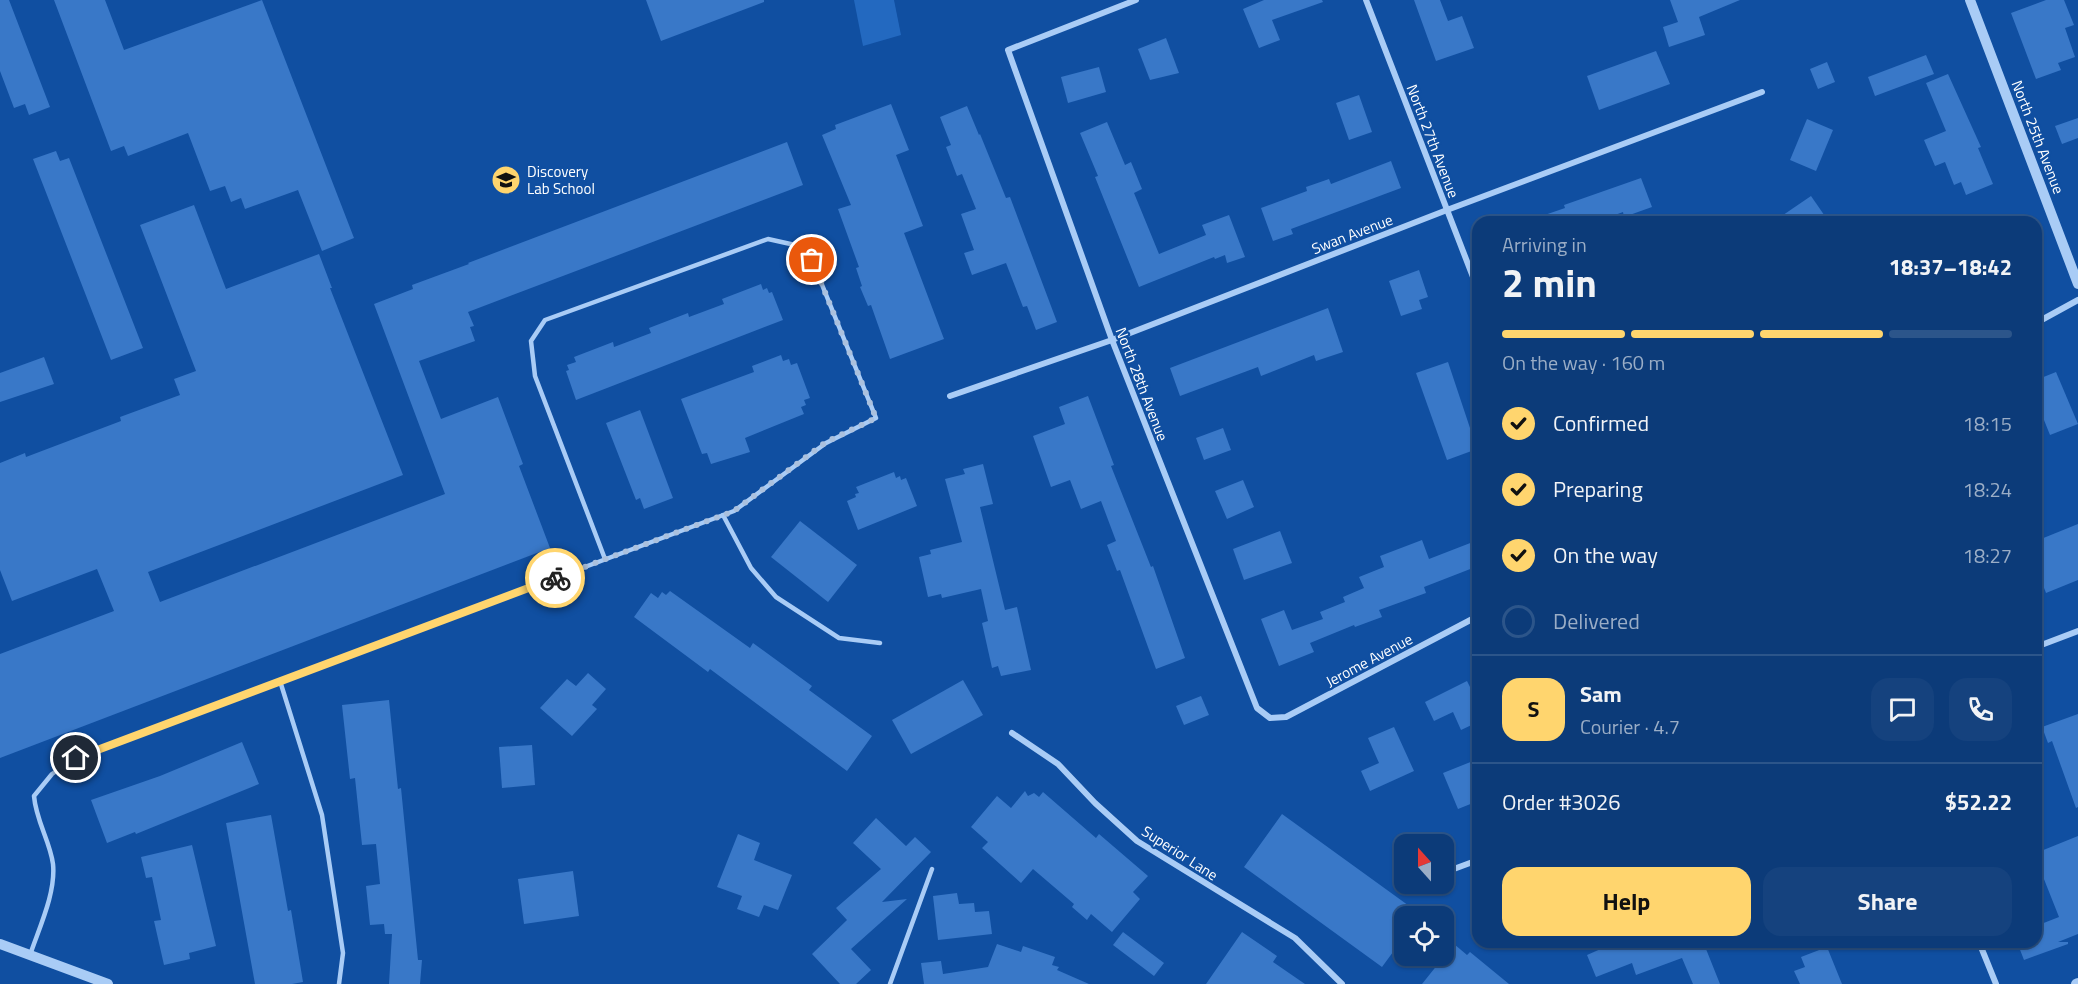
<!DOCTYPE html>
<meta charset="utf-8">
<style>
body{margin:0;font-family:"Titillium Web",sans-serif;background:#15427e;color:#f1f3f6;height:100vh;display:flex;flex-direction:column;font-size:22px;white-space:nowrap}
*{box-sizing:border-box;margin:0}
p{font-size:20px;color:#9aadc6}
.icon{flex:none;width:33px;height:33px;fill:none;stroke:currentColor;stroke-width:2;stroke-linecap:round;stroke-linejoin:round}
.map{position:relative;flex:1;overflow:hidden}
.side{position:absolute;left:1472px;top:216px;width:570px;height:732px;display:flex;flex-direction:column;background:#0c3b79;border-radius:18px;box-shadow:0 2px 4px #0004,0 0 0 2px #2c558a}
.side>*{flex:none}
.needle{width:39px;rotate:339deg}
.buttons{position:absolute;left:1394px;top:834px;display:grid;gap:12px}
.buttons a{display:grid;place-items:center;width:60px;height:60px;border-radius:12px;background:#0c3b79;box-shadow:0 2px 4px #0004,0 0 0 2px #2c558a;font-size:30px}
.pin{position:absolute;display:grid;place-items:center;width:51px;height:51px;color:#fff;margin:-26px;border:3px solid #fff;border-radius:50%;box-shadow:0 2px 6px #0007}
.courier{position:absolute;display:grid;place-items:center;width:60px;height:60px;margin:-30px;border:4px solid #ffd56e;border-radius:50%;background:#fff;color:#222;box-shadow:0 2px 8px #0007}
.overview em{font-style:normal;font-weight:700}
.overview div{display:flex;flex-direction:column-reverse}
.overview{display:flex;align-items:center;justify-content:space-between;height:102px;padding:0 30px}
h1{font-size:39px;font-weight:700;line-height:45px}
.bar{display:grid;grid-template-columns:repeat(4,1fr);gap:9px 6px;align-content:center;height:72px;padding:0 30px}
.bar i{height:8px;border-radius:4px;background:#2c558a}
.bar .selected{background:#ffd56e}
.bar p{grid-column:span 4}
.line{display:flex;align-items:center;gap:15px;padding:0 30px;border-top:2px solid #2c558a}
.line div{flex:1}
.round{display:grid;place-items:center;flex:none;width:63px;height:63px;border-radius:18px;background:#15427e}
ol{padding:0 30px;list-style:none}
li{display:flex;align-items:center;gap:18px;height:66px}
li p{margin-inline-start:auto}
li .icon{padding:6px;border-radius:50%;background:#ffd56e;color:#111;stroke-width:4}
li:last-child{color:#9aadc6}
li i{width:33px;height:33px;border:3px solid #2c558a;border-radius:50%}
.action{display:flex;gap:12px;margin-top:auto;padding:12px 30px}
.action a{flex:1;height:69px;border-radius:18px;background:#ffd56e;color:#111;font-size:24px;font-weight:700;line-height:69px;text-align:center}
.action a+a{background:#15427e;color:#f1f3f6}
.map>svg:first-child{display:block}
.green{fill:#2369c0}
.building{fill:#3978c8}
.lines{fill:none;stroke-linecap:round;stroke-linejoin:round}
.service{stroke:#a9ccf6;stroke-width:4.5}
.minor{stroke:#a9ccf6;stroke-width:6}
.tertiary{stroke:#a9ccf6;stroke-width:10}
.done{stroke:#abc1de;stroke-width:6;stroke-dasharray:0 10.8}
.route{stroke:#ffd56e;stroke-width:8}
.labels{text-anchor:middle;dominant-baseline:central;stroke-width:4.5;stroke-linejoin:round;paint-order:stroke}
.street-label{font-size:15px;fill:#fff;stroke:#104fa1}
.poi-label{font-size:15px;fill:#fff;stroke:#104fa1;text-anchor:start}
</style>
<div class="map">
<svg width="2078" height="984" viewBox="0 0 2078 984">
<rect width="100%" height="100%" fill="#104fa1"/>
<polygon class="green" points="854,0 894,0 901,35 863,46"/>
<g class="building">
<polygon points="0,0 9,0 50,107 29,115 25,104 14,108 0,71"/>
<polygon points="54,0 105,0 124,50 262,0 354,238 322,251 298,190 245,209 241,198 231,202 225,186 210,191 188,133 128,156 124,146 111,151"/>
<polygon points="646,0 764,0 764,2 661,41"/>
<polygon points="1264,0 1322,0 1323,2 1272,20 1280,40 1259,48 1243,9"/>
<polygon points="1414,0 1440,0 1448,21 1462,16 1474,48 1436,61"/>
<polygon points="1670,0 1740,0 1699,17 1705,35 1669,47 1663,27 1678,22"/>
<polygon points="2046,0 2064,0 2074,25 2065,28 2075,57 2058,63 2061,70 2036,79 2011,13"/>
<polygon points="1166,38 1179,73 1150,80 1138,49"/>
<polygon points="1656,51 1670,84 1599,110 1587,76"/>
<polygon points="1926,55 1934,74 1875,96 1868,77"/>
<polygon points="1827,62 1835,82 1818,89 1810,69"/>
<polygon points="1099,67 1106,92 1068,103 1061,77"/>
<polygon points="1948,74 1981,147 1978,148 1993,184 1966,195 1961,182 1954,185 1945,162 1935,166 1924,140 1946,131 1926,83"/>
<polygon points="1359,95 1372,132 1349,140 1336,103"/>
<polygon points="891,104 909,150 896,155 923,226 904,233 944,339 890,359 871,305 868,306 860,287 862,286 856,268 859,267 838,209 851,205 822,135 836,129 835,125"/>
<polygon points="967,106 979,135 980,134 1006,198 1010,197 1057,322 1036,330 1027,306 1023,307 1006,263 972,275 964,253 974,250 961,214 976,209 962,174 957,176 946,147 951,145 940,117"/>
<polygon points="2078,118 2078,138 2062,144 2055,126"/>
<polygon points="1807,119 1833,130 1816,171 1790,160"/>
<polygon points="1107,122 1125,165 1131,162 1142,189 1134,193 1159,254 1206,235 1202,225 1229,215 1245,257 1227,263 1225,255 1215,259 1214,257 1139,287 1095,177 1098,176 1080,133"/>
<polygon points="787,142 803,185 468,312 474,326 470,327 475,341 419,361 441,419 498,397 523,464 519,466 550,548 0,758 0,654 114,611 97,569 12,601 0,570 0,463 25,453 26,457 121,421 120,417 180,395 174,379 196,371 140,225 194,205 226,289 319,254 332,288 330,288 403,475 148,572 160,602 445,494 374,304 413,289 412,285 469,264 468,263"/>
<polygon points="56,151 60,161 69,158 143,348 111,360 33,159"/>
<polygon points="1391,161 1401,188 1291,229 1293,234 1273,241 1261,208 1307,191 1306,187 1329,179 1331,184"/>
<polygon points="1641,178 1652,207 1624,217 1623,212 1596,222 1533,222 1533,219 1565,208 1564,205"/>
<polygon points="1811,196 1829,222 1773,222"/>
<polygon points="1419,270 1428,297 1419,300 1422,309 1401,316 1389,281"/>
<polygon points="761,284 763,290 767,288 769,293 772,292 783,320 576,400 566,371 569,370 567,365 576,362 574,357 613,342 614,347 651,333 649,328 688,313 689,317 724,304 722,299"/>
<polygon points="1328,308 1343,352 1316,361 1314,355 1261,376 1258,367 1180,396 1170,368"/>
<polygon points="781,355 783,361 789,359 791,365 797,363 810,398 804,400 806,405 801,407 804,414 745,438 750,452 711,464 707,453 702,454 681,399 754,372 752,366"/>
<polygon points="44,357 54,384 0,402 0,373"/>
<polygon points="1448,362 1477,449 1447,460 1416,373"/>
<polygon points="2056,372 2078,424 2050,435 2036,400 2036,380"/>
<polygon points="1088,396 1114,465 1111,466 1151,567 1153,566 1185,658 1156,669 1120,570 1117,571 1107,545 1116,541 1101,501 1081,509 1070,480 1051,487 1033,436 1065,424 1059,407"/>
<polygon points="640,410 673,498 644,509 640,498 636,500 606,423"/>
<polygon points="1223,428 1231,450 1204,460 1196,438"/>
<polygon points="983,464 993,504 980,507 1005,610 1017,607 1031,670 1001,676 998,666 992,668 982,623 988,621 981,589 942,598 941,594 928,597 919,557 931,554 930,550 962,542 945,479 965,474 963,469"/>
<polygon points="894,472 896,478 900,476 901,480 906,478 917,506 858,530 847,501 856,497 855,494 859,493 856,487"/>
<polygon points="1243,480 1254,507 1227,519 1215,491"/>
<polygon points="800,521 857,565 828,602 771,557"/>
<polygon points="2078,524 2078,580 2046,593 2036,567 2036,541"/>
<polygon points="1280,531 1292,563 1244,580 1233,549"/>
<polygon points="1422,540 1429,559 1478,540 1478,566 1424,587 1426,593 1379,610 1382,617 1355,627 1354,625 1310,643 1314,652 1279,666 1261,619 1284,610 1292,630 1323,619 1320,612 1345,602 1343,597 1364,588 1359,577 1384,567 1380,556"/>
<polygon points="670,591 750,648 753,643 812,686 809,690 872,736 847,771 710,669 708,672 634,617 651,593 658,598 662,592 666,595"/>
<polygon points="588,673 606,689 592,705 597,709 572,736 540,708 567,679 576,686"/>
<polygon points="963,680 983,715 911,754 892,720"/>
<polygon points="1467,681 1478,703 1478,722 1461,730 1453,712 1434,721 1425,702"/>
<polygon points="1201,696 1209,715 1184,725 1176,706"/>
<polygon points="389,700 398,789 401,788 418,960 422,960 420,984 389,984 392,934 385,934 384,924 370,925 366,886 380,884 376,844 362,845 355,778 350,779 342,705"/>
<polygon points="2078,714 2078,807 2076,808 2052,741 2048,743 2042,727"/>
<polygon points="1394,727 1414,771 1370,791 1361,771 1379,763 1368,738"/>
<polygon points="242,742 259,784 136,834 135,832 107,843 91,800 160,776"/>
<polygon points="532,745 535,785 502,788 499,747"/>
<polygon points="1478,759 1478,801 1458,809 1443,773"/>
<polygon points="1025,791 1028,796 1034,793 1039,797 1043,792 1096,838 1099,834 1148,876 1133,892 1140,899 1112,932 1091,914 1087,920 1072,907 1074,904 1033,869 1021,883 982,848 988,842 971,827 997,796 1011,808"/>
<polygon points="1282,814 1423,916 1404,916 1404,937 1382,967 1244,867"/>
<polygon points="271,815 288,911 291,910 303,982 292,984 255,984 226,823"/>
<polygon points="876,818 906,846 915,837 931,852 882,902 907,899 851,949 871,970 856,984 840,984 812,954 847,920 836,908 881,869 853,843"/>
<polygon points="738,834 760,843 754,860 792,875 778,910 764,905 759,917 737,909 742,896 717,887"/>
<polygon points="2078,836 2078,934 2058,942 2068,942 2068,944 2024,960 2017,942 2036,942 2036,926 2059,917 2036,859 2036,853"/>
<polygon points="192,845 216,946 189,953 190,959 164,965 154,921 161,920 152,877 146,878 141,857"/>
<polygon points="573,871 579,916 524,924 518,879"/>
<polygon points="957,893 959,904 974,903 975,912 989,911 992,934 938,940 933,896"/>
<polygon points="1123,932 1164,963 1154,976 1113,945"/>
<polygon points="1242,932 1277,956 1273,962 1305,984 1206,984"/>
<polygon points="1632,942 1719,942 1719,944 1706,949 1720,984 1693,984 1682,958 1636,975 1632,963 1596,977 1587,955 1612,944 1614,949"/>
<polygon points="997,944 1021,952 1023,946 1055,957 1052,965 1059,967 1057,970 1089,984 924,984 921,963 941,961 943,974 988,967"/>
<polygon points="1454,944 1467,955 1470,952 1509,984 1422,984"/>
<polygon points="1827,947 1842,984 1800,984 1794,971 1805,967 1801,957"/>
</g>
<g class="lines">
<g class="service">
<polyline points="723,515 751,568 776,597 839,638 880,643"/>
<polyline points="280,681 322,815 343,953 339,984"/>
<path d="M30,955C39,928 56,893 53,864C50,841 36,821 34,796L52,774L76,758L734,511L826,443L876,418L812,260L795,245L768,239L545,320L531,341L535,376L605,559"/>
<polyline points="890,984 932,869"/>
</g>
<g class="minor">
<polyline points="1136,0 1008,50 1112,340 1257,708 1270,718 1286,717 1478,616"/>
<polyline points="1366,0 1478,290"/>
<polyline points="2036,323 2078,300"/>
<polyline points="950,396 1112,340 1447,210 1762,92"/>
<polyline points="2036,647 2078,631"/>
<polyline points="1012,733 1058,764 1095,803 1137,841 1295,938 1342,984"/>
<polyline points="1443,873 1478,860"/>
<polyline points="1979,942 1996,984"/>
</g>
<g class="tertiary">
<polyline points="1970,0 2078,284"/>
<polyline points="0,944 108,984"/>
<polyline points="2076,984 2078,983"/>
</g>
</g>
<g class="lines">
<polyline class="done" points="555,578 734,511 826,442 876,418 812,260"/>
<polyline class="route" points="76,758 555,578"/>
</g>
<defs>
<g id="school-disc" transform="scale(1.5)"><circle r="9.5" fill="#ffd56e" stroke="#104fa1"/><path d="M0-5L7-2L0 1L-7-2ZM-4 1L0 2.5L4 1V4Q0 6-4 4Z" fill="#111"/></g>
</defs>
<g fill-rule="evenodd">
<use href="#school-disc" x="506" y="180"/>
</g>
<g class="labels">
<g class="street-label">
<text transform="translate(2038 137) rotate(69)">North 25th Avenue</text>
<text transform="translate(1433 141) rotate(69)">North 27th Avenue</text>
<text transform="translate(1352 234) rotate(-21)">Swan Avenue</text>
<text transform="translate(1142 384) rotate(69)">North 28th Avenue</text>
<text transform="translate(1369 660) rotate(-28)">Jerome Avenue</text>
<text transform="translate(1180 853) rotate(33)">Superior Lane</text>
</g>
<g class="poi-label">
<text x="527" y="171">Discovery<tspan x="527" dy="17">Lab School</tspan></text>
</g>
</g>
</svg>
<div class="buttons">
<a><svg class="needle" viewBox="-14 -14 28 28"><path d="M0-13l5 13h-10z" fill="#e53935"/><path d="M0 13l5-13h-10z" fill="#9aadc6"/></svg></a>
<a><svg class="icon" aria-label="locate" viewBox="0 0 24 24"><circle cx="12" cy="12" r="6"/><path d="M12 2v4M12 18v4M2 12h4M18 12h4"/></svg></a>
</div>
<div class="pin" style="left:812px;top:260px;background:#ea580c"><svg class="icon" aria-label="bag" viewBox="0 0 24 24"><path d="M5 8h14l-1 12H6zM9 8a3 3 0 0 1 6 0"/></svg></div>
<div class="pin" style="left:76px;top:758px;background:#1f2937"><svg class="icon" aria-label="home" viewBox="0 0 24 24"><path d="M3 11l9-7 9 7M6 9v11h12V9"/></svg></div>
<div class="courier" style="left:555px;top:578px"><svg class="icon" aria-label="bike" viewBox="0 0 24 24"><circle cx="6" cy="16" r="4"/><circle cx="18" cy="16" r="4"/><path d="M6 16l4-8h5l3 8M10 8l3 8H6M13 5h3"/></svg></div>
<section class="side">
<div class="overview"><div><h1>2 min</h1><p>Arriving in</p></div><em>18:37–18:42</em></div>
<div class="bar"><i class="selected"></i><i class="selected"></i><i class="selected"></i><i></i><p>On the way · 160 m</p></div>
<ol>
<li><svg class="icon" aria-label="check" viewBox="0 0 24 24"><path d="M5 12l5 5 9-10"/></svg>Confirmed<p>18:15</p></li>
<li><svg class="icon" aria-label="check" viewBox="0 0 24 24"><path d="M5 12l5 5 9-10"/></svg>Preparing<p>18:24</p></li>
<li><svg class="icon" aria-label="check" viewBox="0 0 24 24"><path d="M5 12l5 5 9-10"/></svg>On the way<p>18:27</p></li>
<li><i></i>Delivered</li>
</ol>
<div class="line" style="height:108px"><b class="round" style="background:#ffd56e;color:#111">S</b><div><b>Sam</b><p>Courier · 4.7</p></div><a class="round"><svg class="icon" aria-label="chat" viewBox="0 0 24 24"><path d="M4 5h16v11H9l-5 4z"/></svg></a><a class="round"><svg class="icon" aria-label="phone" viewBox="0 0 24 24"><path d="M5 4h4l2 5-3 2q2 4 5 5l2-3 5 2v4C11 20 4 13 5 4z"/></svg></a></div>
<div class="line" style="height:78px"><div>Order #3026</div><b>$52.22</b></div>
<div class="action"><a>Help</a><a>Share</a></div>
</section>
</div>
